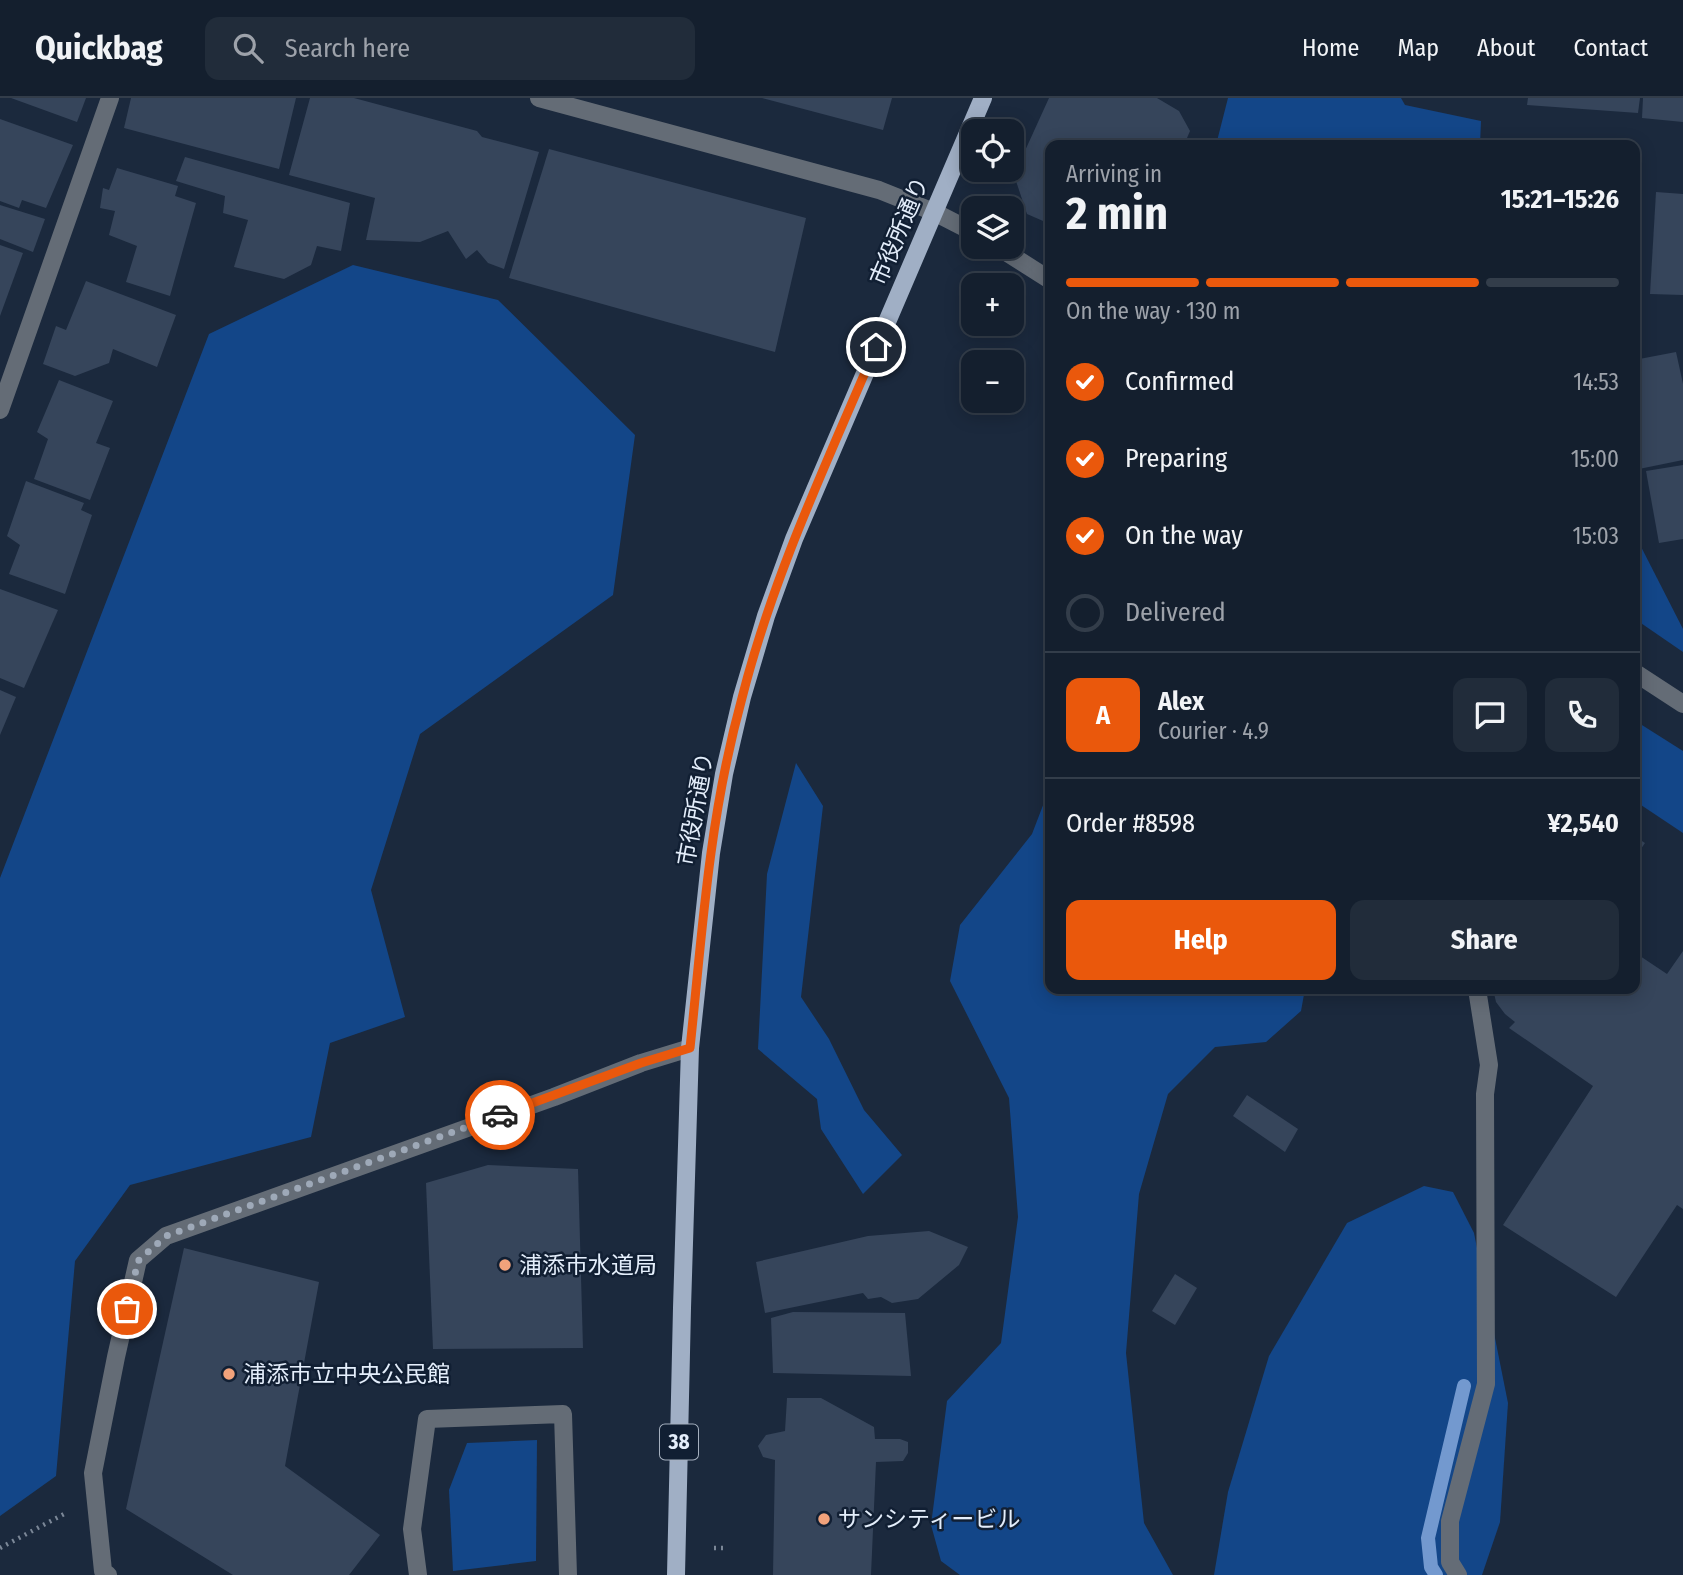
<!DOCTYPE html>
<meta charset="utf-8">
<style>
body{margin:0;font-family:"Fira Sans Condensed","Noto Sans JP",sans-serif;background:#212c3a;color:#f1f3f6;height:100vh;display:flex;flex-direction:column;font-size:26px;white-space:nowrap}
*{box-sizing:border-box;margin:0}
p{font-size:23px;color:#9da2aa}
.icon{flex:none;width:38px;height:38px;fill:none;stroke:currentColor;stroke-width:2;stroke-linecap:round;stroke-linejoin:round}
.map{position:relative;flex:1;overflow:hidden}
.drawer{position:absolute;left:1045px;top:42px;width:595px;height:854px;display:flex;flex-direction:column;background:#141f2e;border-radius:14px;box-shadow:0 4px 18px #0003,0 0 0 2px #333d4a}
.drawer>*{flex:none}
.tools{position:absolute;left:961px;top:21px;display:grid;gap:14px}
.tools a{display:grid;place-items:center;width:63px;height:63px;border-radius:14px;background:#141f2e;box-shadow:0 4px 18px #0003,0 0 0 2px #333d4a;font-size:35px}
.pin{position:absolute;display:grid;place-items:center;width:60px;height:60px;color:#fff;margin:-30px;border:4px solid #fff;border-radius:50%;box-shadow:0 2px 7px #0007}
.courier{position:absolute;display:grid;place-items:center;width:70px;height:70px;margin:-35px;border:5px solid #ea580c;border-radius:50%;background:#fff;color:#222;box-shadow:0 2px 9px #0007}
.summary em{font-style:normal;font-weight:700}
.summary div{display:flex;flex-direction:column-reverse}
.summary{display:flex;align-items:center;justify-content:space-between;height:119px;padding:0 21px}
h1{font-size:46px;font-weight:700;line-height:52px}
.bar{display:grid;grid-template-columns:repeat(4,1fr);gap:10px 7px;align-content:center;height:84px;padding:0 21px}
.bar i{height:9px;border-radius:5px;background:#333d4a}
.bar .current{background:#ea580c}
.bar p{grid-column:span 4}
.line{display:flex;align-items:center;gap:18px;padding:0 21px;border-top:2px solid #333d4a}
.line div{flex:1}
.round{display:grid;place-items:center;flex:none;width:74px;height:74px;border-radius:14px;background:#212c3a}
ol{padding:0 21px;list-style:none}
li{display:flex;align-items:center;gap:21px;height:77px}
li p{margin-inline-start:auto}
li .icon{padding:7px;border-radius:50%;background:#ea580c;color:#fff;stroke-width:4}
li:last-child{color:#9da2aa}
li i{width:38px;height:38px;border:4px solid #333d4a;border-radius:50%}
.primary-button{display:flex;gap:14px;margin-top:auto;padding:14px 21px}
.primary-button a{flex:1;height:80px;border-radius:14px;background:#ea580c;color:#fff;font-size:28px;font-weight:700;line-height:80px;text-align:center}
.primary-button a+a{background:#212c3a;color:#f1f3f6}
header{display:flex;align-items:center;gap:42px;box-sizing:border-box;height:98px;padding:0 35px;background:#141f2e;border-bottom:2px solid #333d4a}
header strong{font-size:33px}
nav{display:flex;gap:38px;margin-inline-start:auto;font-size:24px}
.search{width:490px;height:63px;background:#212c3a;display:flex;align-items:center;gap:18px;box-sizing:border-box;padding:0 24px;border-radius:14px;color:#9da2aa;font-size:26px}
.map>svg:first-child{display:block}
.green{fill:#134688}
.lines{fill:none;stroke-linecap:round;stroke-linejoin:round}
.stream{stroke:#7399cf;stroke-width:14}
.building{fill:#36455b}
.path{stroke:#7b8797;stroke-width:4.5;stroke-dasharray:2 5;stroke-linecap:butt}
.minor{stroke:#646c76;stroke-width:18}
.major{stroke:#a0afc5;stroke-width:18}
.done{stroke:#9ea9b8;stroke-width:7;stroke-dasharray:0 12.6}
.route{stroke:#ea580c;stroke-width:9}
.poi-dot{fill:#f1a27b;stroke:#111f33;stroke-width:2.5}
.labels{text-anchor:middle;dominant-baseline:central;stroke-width:5;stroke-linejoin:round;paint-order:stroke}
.shield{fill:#111f33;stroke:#a5b0bf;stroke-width:2}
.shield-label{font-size:21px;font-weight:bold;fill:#e4eefb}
.street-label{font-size:23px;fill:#e4eefb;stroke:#111f33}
.poi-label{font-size:23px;fill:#e4eefb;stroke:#111f33;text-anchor:start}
</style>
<header>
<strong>Quickbag</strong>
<div class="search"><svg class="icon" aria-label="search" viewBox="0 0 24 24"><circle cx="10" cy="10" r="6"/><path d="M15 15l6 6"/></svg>Search here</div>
<nav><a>Home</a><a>Map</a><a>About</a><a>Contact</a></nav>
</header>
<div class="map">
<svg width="1683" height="1477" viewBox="0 0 1683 1477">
<rect width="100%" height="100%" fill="#1b293d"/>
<g class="green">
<polygon points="1228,0 1401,0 1405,7 1481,23 1480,47 1216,47"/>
<polygon points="353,167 498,202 635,337 613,497 420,636 371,792 405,919 330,945 311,1039 130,1087 75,1163 56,1378 0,1418 0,780 209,236"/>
<polygon points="1634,435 1683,531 1683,554 1635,521"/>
<polygon points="1634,622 1683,653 1683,735 1635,703"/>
<polygon points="796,665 823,708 801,899 829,941 864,1012 902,1057 863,1096 821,1031 817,1001 758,951 767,776"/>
<polygon points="1050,689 1050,891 1305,891 1301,913 1266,944 1215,949 1168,996 1139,1096 1126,1255 1144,1425 1173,1477 960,1477 941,1463 931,1427 947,1303 1001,1245 1018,1119 1009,1000 950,883 960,827 1032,736"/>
<polygon points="1424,1088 1453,1094 1474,1135 1508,1305 1500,1424 1482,1477 1214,1477 1228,1394 1269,1258 1347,1125"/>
<polygon points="537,1342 536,1463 453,1473 449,1392 467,1345"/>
</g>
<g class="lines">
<polyline class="stream" points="1436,1477 1431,1469 1428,1440 1464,1288"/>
</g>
<g class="building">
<polygon points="11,0 86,0 77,24"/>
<polygon points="131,0 296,0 279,71 124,30"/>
<polygon points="310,0 354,0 477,33 482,39 539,54 504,171 488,165 477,152 466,161 448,133 420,144 366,142 375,100 289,77"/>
<polygon points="762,0 892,0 883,32"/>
<polygon points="1049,0 1157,0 1179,13 1190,33 1184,47 1050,47 1050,126 1027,116 1014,77"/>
<polygon points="1528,0 1640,0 1638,15 1527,7"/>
<polygon points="1643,0 1683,0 1683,24 1642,20"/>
<polygon points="0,21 73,47 46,110 22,102 19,110 0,103"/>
<polygon points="549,51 806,120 775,254 509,180"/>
<polygon points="185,59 350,105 341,153 317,148 311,167 284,181 234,169 248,122 223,115 225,98 176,83"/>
<polygon points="117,70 178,88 175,98 196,105 170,198 126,184 137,148 109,137 115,113 100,110 103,90 109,92"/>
<polygon points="1656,94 1683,96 1683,197 1650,196"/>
<polygon points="0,107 45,121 33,154 0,141"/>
<polygon points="0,147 23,155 0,218"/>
<polygon points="86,183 176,217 157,269 113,251 109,265 75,278 43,266 56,228 66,232"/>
<polygon points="1676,254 1683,286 1683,362 1634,372 1634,262"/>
<polygon points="59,282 113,303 96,345 110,350 90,402 34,381 48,341 37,334"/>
<polygon points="1683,367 1683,441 1659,445 1646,373"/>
<polygon points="26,383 84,405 81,412 92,417 65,496 9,476 20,447 7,438"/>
<polygon points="0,491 58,512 24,590 0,580"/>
<polygon points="0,592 16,599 0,637"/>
<polygon points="1634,738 1645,745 1634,761"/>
<polygon points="1683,853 1683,1111 1677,1107 1616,1199 1503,1127 1593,988 1509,930 1515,924 1505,916 1496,904 1493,891 1634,891 1634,854 1667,876"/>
<polygon points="1247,997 1298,1031 1285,1054 1233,1018"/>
<polygon points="488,1067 578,1071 583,1250 433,1251 426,1085"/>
<polygon points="929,1133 968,1149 959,1167 918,1201 892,1205 881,1199 868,1201 863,1195 765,1215 756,1164 868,1138"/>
<polygon points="184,1150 319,1184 285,1368 380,1437 349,1477 233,1477 126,1411"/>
<polygon points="1175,1176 1197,1190 1175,1227 1152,1213"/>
<polygon points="793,1214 905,1215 911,1278 773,1275 771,1220"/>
<polygon points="787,1300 821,1300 874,1329 875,1341 900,1341 908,1344 908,1355 903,1363 876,1364 871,1477 773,1477 775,1362 763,1359 758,1348 766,1337 785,1333"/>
</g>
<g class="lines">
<g class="path">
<polyline points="0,1450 64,1416"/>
<polyline points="714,1450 726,1450"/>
</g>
<g class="minor">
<polyline points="539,0 879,92 934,114 973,134"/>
<polyline points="998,149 1050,182"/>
<polyline points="0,312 110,0"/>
<polyline points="1634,574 1683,606"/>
<polyline points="108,1477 103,1473 93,1375 116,1259 138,1162 166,1138 554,999 641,965 690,950"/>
<polyline points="418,1477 412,1431 427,1321 563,1316 568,1477"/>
<polyline points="1458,1477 1450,1464 1450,1423 1486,1286 1485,996 1489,967 1477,891"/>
</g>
<polyline class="major" points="676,1477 682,1210 690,950 711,755 724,676 742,599 766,518 794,441 983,0"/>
</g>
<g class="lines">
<polyline class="done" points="127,1211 138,1163 166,1138 500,1017"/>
<path class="route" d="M500,1017L641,965L690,950C697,885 702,820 711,755C718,703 728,651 742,600C773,478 827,364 876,249"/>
</g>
<g class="poi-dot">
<circle cx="505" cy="1167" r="7"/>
<circle cx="229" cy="1276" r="7"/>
<circle cx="824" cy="1421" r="7"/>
</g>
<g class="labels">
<rect class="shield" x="660" y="1326.5" width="38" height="35" rx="5"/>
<g class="shield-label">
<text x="679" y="1344">38</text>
</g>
<g class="street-label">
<text transform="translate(899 133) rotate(-67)">市役所通り</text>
<text transform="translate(695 711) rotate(-80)">市役所通り</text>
</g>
<g class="poi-label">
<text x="519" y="1167">浦添市水道局</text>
<text x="243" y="1276">浦添市立中央公民館</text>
<text x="838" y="1421">サンシティービル</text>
</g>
</g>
</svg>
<div class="tools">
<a><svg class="icon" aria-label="locate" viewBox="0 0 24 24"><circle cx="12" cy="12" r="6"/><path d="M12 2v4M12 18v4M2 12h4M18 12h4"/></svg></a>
<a><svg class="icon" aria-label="layers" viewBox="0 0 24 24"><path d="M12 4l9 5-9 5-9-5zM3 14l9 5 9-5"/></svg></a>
<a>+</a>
<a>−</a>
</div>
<div class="pin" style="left:127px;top:1211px;background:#ea580c"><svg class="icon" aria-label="bag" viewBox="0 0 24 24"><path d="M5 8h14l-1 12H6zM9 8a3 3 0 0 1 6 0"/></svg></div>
<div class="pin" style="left:876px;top:249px;background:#1f2937"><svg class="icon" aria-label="home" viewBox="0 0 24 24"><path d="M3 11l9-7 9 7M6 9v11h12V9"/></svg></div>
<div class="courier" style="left:500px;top:1017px"><svg class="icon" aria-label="car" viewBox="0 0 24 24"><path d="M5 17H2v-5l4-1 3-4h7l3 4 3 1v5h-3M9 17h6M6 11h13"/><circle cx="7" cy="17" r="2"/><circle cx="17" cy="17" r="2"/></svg></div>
<section class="drawer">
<div class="summary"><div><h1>2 min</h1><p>Arriving in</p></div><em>15:21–15:26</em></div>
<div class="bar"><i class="current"></i><i class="current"></i><i class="current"></i><i></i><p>On the way · 130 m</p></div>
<ol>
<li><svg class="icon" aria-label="check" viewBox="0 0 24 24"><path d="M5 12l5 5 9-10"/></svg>Confirmed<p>14:53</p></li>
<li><svg class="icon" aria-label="check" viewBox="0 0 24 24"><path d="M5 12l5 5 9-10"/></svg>Preparing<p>15:00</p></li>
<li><svg class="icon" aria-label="check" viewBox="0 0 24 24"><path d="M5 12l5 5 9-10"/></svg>On the way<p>15:03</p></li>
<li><i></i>Delivered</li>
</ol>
<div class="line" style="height:126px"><b class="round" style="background:#ea580c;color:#fff">A</b><div><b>Alex</b><p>Courier · 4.9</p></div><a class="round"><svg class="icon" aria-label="chat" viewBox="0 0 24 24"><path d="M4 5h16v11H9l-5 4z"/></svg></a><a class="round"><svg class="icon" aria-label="phone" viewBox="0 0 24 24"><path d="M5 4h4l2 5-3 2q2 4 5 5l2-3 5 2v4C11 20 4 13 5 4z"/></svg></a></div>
<div class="line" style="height:91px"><div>Order #8598</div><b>¥2,540</b></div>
<div class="primary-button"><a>Help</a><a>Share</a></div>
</section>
</div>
